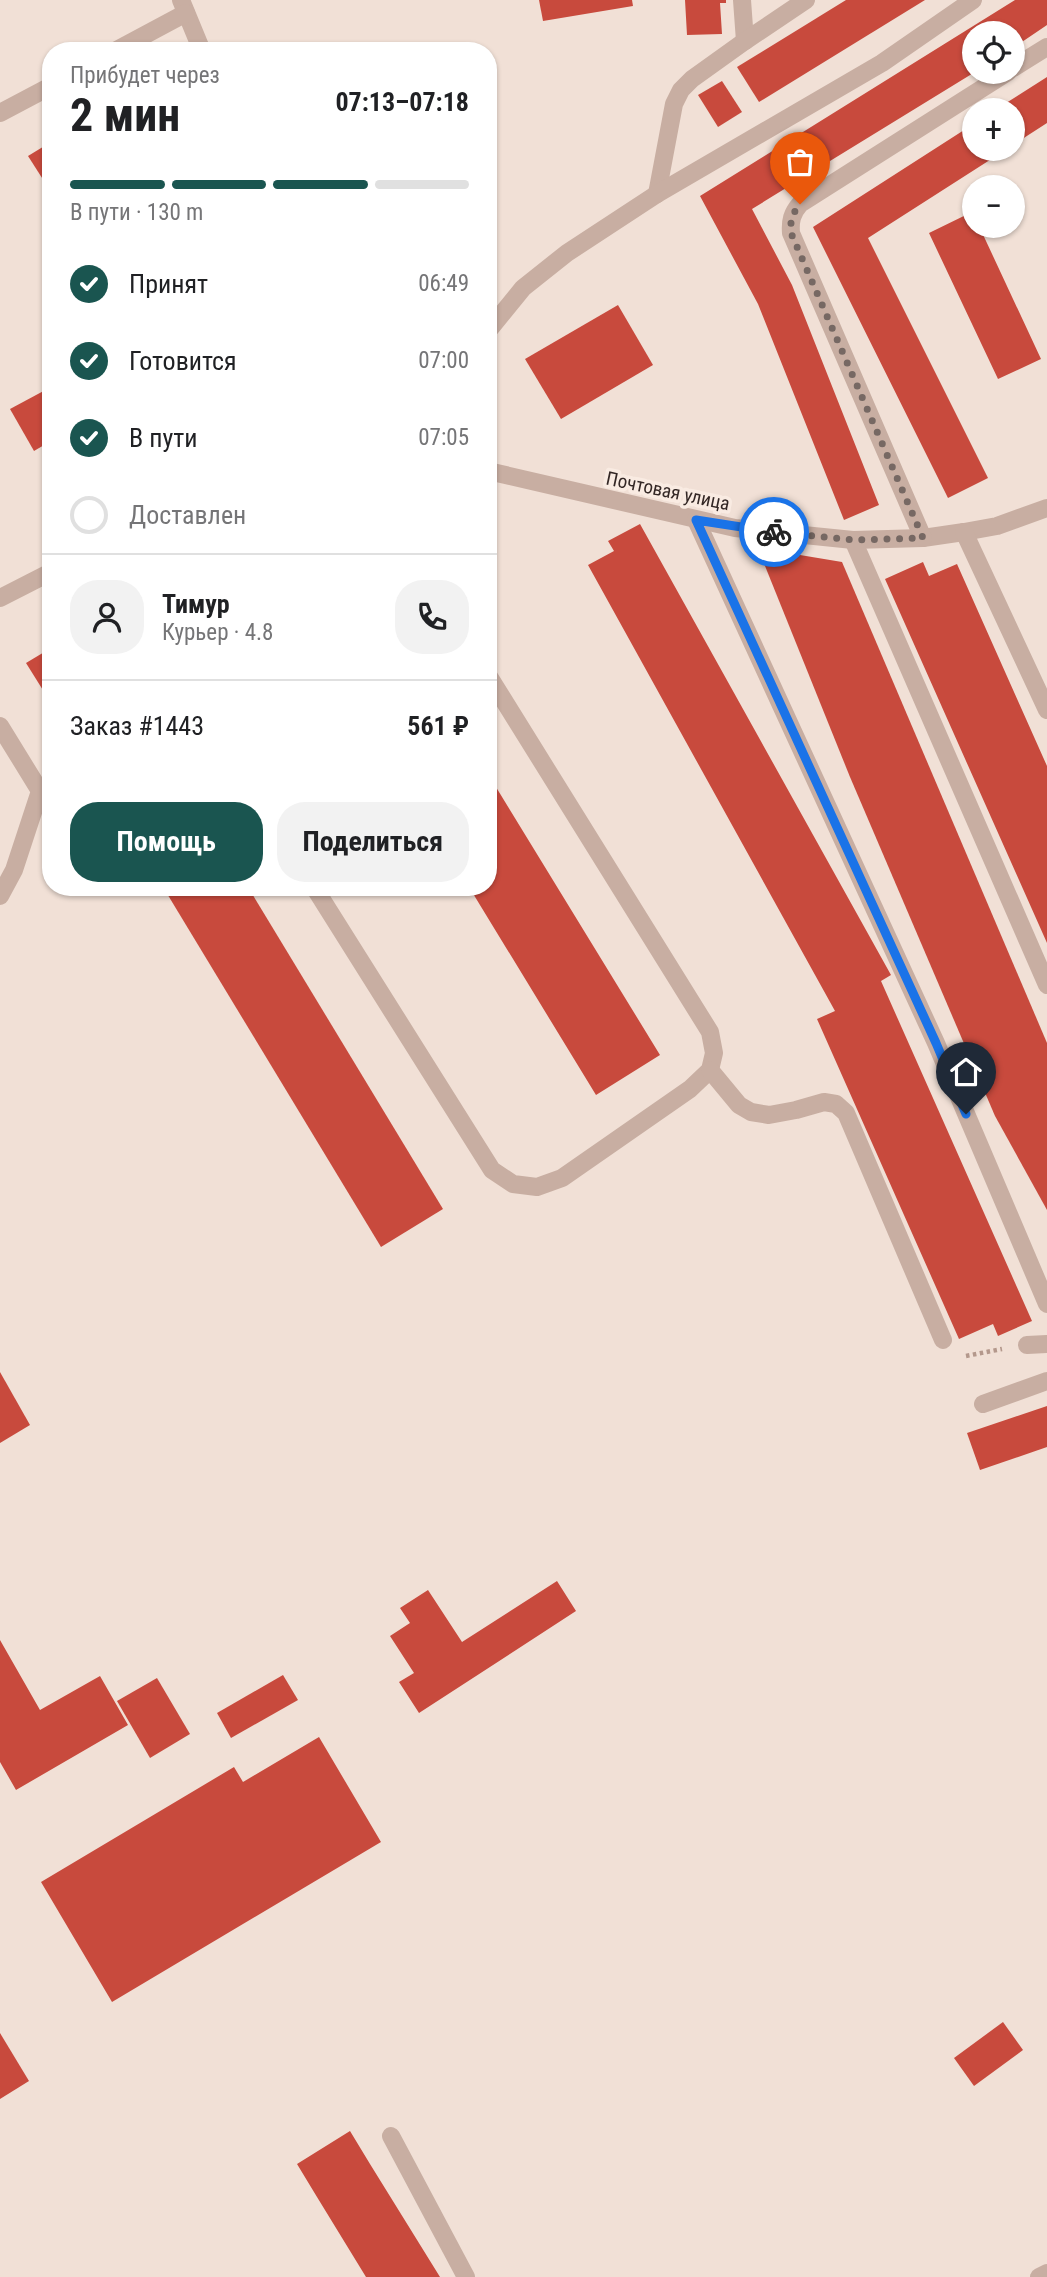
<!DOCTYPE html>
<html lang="ru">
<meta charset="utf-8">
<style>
body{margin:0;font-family:"Roboto Condensed",sans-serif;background:#f2f2f2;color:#202124;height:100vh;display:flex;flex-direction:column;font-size:26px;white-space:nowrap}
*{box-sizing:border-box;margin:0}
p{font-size:23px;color:#757577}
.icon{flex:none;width:38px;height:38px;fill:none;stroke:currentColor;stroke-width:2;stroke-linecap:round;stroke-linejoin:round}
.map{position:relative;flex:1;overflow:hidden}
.panel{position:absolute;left:42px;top:42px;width:455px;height:854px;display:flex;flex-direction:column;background:#fff;border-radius:28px;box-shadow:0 2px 5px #0004}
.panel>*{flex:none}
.controls{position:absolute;left:962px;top:21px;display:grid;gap:14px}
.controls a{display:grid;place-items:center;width:63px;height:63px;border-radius:50%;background:#fff;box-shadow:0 2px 5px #0004;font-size:35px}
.pin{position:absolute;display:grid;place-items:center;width:60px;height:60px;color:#fff;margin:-72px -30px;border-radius:50% 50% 50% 0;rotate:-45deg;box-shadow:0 0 7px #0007}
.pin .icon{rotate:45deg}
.courier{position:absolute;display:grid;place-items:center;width:70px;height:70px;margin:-35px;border:5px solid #1a73e8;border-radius:50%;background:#fff;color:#222;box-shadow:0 2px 9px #0007}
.headline em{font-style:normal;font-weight:700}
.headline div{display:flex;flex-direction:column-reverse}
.headline{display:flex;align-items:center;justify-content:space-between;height:119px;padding:0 28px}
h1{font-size:46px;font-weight:700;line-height:52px}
.bar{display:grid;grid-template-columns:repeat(4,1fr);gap:10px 7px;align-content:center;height:84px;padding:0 28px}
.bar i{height:9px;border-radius:5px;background:#e0e0e0}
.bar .current{background:#1a5550}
.bar p{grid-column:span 4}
.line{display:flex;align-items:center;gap:18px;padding:0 28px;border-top:2px solid #e0e0e0}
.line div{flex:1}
.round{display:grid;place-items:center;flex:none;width:74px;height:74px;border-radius:28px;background:#f2f2f2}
ol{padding:0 28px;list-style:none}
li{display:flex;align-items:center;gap:21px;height:77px}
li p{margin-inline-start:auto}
li .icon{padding:7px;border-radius:50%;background:#1a5550;color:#fff;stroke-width:4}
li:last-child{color:#757577}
li i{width:38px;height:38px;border:4px solid #e0e0e0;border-radius:50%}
.primary-button{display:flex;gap:14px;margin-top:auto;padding:14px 28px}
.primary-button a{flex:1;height:80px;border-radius:28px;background:#1a5550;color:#fff;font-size:28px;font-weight:700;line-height:80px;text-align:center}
.primary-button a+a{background:#f2f2f2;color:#202124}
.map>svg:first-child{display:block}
.building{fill:#c84a3d}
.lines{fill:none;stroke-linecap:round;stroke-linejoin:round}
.path{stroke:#b4988c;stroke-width:4.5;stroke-dasharray:3.5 3.5;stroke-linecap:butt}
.minor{stroke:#c8aea2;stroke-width:18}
.done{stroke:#766863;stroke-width:7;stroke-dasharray:0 12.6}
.route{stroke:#1a73e8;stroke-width:9}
.labels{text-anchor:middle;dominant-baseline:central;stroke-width:7;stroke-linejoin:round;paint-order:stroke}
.street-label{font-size:19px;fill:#332725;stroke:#f9ebe2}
</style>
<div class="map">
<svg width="1047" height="2277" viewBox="0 0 1047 2277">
<rect width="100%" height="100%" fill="#f1e0d6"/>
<g class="building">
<polygon points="539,0 632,0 633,6 543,21"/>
<polygon points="685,0 726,0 726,3 720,3 722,34 687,35"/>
<polygon points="846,0 925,0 759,102 737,67"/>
<polygon points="1015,0 1047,0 1047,25 1013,48 1013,33 975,33 975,72 752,209 792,285 879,505 844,520 758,304 700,196"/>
<polygon points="1047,77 1047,123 1013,145 1013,110 995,110"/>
<polygon points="722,81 742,112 718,127 698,95"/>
<polygon points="975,123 975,149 1007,149 868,238 988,478 948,498 813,227"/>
<polygon points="51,142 51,192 28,156"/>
<polygon points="972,212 975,226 979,226 1041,359 998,379 929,233"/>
<polygon points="618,305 653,365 561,419 525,359"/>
<polygon points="51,387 51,441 34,451 10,409"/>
<polygon points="640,524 891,975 881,981 1032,1321 998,1336 993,1324 959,1339 817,1019 835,1011 588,565 614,551 608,541"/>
<polygon points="782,552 842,562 1047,1043 1047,1210 995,1116 850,777 763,561"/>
<polygon points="923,562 929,576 957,564 1047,766 1047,943 885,579"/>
<polygon points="51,648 51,703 26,663"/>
<polygon points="488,774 660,1055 596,1095 469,887 488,887"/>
<polygon points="163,887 248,887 443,1209 381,1247"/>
<polygon points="0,1372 30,1425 0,1443"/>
<polygon points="1047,1406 1047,1447 980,1470 967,1433"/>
<polygon points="557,1581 576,1611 419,1713 399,1682 414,1673 390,1636 410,1623 400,1608 428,1590 462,1642"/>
<polygon points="0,1640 40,1710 100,1676 128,1725 16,1790 0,1762"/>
<polygon points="283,1675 298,1700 231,1738 217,1713"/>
<polygon points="157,1678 190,1734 150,1758 117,1701"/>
<polygon points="319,1737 381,1842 112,2002 41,1882 234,1767 243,1782"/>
<polygon points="1003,2022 1023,2050 974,2086 954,2058"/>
<polygon points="0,2033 29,2081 0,2099"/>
<polygon points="350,2131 370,2164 440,2277 366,2277 317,2197 297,2164"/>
</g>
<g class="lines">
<polyline class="path" points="966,1356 1002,1349"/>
<g class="minor">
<polyline points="181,0 202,51"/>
<polyline points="742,0 745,41"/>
<polyline points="115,51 186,13"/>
<polyline points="1013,68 1047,47"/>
<polyline points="0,113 51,86"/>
<polyline points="657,194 674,104 681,90 692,79 745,41 806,0"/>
<polyline points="488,331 523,288 567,253 657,194 882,63 973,0"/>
<polyline points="488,471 735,528 853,540 923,538 964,532 997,526 1047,508"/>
<polyline points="696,520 936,1043 1047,1304"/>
<polyline points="964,532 1047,710"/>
<path d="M923,538L791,233C790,221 792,213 800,204L1008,72"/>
<polyline points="853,540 1047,985"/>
<polyline points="0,598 51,572"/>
<polyline points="0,726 40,791 14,870 0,896"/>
<polyline points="314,887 492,1170 513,1184 537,1187 562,1178 690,1089 710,1070 714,1053 710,1032 488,675"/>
<polyline points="710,1070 739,1105 751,1112 769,1115 796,1110 824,1102 836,1104 846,1113 943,1340"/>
<polyline points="1027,1345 1047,1344"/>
<polyline points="983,1404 1047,1381"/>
<polyline points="391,2136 466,2277"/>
<polyline points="1039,2277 1047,2273"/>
</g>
</g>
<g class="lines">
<path class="done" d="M774,532L853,540L923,538L791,233C790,221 792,214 800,204"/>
<polyline class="route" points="774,532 696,520 936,1043 966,1114"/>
</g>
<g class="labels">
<g class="street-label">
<text transform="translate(668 491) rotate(12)">Почтовая улица</text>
</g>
</g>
</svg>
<div class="controls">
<a><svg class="icon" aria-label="locate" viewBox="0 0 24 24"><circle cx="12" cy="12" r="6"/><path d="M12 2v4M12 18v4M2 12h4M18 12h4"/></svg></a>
<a>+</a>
<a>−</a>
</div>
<div class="pin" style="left:800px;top:204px;background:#ea580c"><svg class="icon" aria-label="bag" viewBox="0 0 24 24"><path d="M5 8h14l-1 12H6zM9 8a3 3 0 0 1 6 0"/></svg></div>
<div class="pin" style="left:966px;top:1114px;background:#1f2937"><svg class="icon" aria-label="home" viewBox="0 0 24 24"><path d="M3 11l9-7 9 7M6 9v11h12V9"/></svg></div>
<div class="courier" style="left:774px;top:532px"><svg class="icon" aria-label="bike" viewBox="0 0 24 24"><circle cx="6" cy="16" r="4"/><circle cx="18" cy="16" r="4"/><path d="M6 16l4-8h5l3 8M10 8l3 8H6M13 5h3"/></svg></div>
<section class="panel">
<div class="headline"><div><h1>2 мин</h1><p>Прибудет через</p></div><em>07:13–07:18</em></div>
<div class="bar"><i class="current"></i><i class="current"></i><i class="current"></i><i></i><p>В пути · 130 m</p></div>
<ol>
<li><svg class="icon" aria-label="check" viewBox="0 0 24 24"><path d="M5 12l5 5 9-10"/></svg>Принят<p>06:49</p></li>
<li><svg class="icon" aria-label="check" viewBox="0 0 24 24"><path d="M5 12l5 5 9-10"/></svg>Готовится<p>07:00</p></li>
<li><svg class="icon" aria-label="check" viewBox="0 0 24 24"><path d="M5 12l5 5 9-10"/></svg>В пути<p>07:05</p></li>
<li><i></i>Доставлен</li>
</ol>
<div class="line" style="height:126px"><a class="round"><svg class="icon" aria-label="person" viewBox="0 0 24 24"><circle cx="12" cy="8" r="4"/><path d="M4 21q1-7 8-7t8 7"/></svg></a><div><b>Тимур</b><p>Курьер · 4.8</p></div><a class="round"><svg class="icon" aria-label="phone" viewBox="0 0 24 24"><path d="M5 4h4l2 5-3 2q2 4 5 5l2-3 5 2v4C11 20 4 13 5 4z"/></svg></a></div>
<div class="line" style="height:91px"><div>Заказ #1443</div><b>561 ₽</b></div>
<div class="primary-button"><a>Помощь</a><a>Поделиться</a></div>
</section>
</div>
